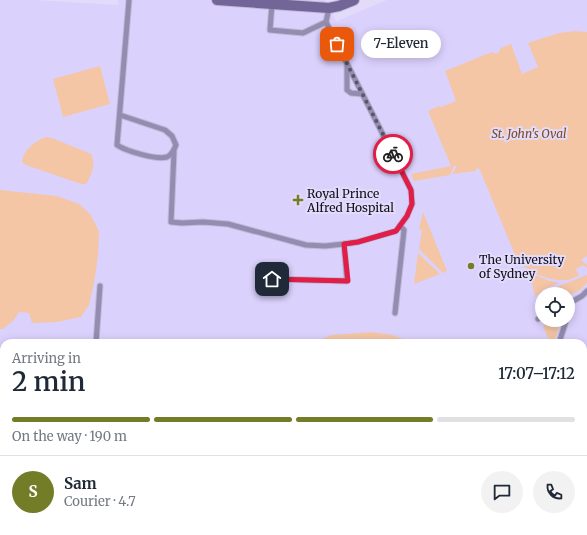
<!DOCTYPE html>
<meta charset="utf-8">
<style>
body{margin:0;font-family:Merriweather,serif;background:#f2f2f3;color:#1f2937;height:100vh;display:flex;flex-direction:column;font-size:15px;white-space:nowrap}
*{box-sizing:border-box;margin:0}
p{font-size:13px;color:#747a83}
.icon{flex:none;width:22px;height:22px;fill:none;stroke:currentColor;stroke-width:2;stroke-linecap:round;stroke-linejoin:round}
.map{position:relative;flex:1;overflow:hidden}
.panel{position:absolute;left:0px;top:339px;width:587px;height:196px;display:flex;flex-direction:column;background:#fff;border-radius:12px 12px 0 0;box-shadow:0 2px 10px #0003}
.panel>*{flex:none}
.controls{position:absolute;left:535px;top:287px;display:grid;gap:8px}
.controls a{display:grid;place-items:center;width:40px;height:40px;border-radius:50%;background:#fff;box-shadow:0 2px 10px #0003;font-size:20px}
.pin{position:absolute;display:grid;place-items:center;width:34px;height:34px;color:#fff;margin:-17px;border-radius:8px;box-shadow:0 2px 6px #0006}
.courier{position:absolute;display:grid;place-items:center;width:40px;height:40px;margin:-20px;border:3px solid #e11d48;border-radius:50%;background:#fff;color:#222;box-shadow:0 1px 5px #0007}
.bubble{position:absolute;height:28px;border-radius:14px;background:#fff;box-shadow:0 2px 10px #0003;font-size:13px;font-weight:600;line-height:28px;text-align:center}
.summary em{font-style:normal;font-weight:600}
.summary div{display:flex;flex-direction:column-reverse}
.summary{display:flex;align-items:center;justify-content:space-between;height:68px;padding:0 12px}
h1{font-size:26px;font-weight:600;line-height:30px}
.bar{display:grid;grid-template-columns:repeat(4,1fr);gap:6px 4px;align-content:center;height:48px;padding:0 12px}
.bar i{height:5px;border-radius:3px;background:#e0e1e3}
.bar .selected{background:#737c27}
.bar p{grid-column:span 4}
.line{display:flex;align-items:center;gap:10px;padding:0 12px;border-top:1px solid #e0e1e3}
.line div{flex:1}
.round{display:grid;place-items:center;flex:none;width:42px;height:42px;border-radius:21px;background:#f2f2f3}
.map>svg:first-child{display:block}
.built{fill:#dbd1fd;fill-rule:evenodd}
.green{fill:#f4c6a6}
.lines{fill:none;stroke-linecap:round;stroke-linejoin:round}
.lane-casing{stroke:#c0bbd6;stroke-width:7}
.secondary-casing{stroke:#c0bbd6;stroke-width:12}
.lane{stroke:#958db1;stroke-width:5}
.secondary{stroke:#726598;stroke-width:10}
.done{stroke:#5a5568;stroke-width:4;stroke-dasharray:0 7.2}
.route{stroke:#e11d48;stroke-width:5}
.poi-dot{fill:#737c27;stroke:#e2dcfa;stroke-width:1.5}
.labels{text-anchor:middle;dominant-baseline:central;stroke-width:4;stroke-linejoin:round;paint-order:stroke}
.park-label{font-size:12px;font-style:italic;fill:#7d4921;stroke:#e2dcfa}
.poi-label{font-size:12px;fill:#100d1a;stroke:#e2dcfa;text-anchor:start}
</style>
<div class="map">
<svg width="587" height="535" viewBox="0 0 587 535">
<rect width="100%" height="100%" fill="#e2dcfa"/>
<path class="built" d="M0,0H34L118,5V0H325L336,21H337L387,0H587V535H0ZM542,294H568V320H542ZM4,343H583V531H4Z"/>
<g class="green">
<path d="M575,31L587,32V256L581,260L587,265V268L583,265L576,269L579,275C575,277 571,280 567,280C550,282 528,272 517,260L480,170L478,168L476,169V171L452,174L457,166H454L450,175L414,181L411,174L451,166L428,111L439,106L441,107L456,101L445,71L492,52L495,54L499,52L501,48L511,44L522,74L538,67L528,43L559,33Z"/>
<polygon points="100,66 110,104 63,117 53,79"/>
<path d="M46,137L52,138L91,154C96,163 92,175 86,184H81L26,165L22,162C23,150 35,141 46,137Z"/>
<polygon points="0,190 57,196 79,204 90,214 99,231 98,256 94,283 89,305 81,317 57,322 32,323 29,313 19,312 13,321 3,329 0,329"/>
<polygon points="423,212 447,271 443,273 419,249 422,230 419,229"/>
<polygon points="418,253 440,274 414,284"/>
<polygon points="528,272 547,280 559,283 545,289 535,297 532,282"/>
<polygon points="587,275 587,283 580,290 568,296 568,294 542,294 559,286"/>
<polygon points="556,320 566,320 559,327 554,343 550,343 543,326"/>
<polygon points="372,332 392,335 414,343 311,343 332,335"/>
<polygon points="583,415 587,417 587,535 522,535 513,531 583,531"/>
</g>
<g class="lines">
<g class="lane-casing">
<g id="lane">
<polyline points="272,4 270,30 303,33 326,22"/>
<polyline points="347,65 347,90 351,93 362,94"/>
<path d="M120,115L165,130L172,136L176,145C174,150 172,155 167,157C156,160 126,151 117,145L129,0"/>
<polyline points="174,152 171,222 182,223 203,222 228,224 306,245 325,246 344,244 358,242 396,231 407,216 412,204 411,190 326,22 329,8"/>
<polyline points="272,279 347,281 344,244"/>
<polyline points="568,304 582,296 587,291"/>
<polyline points="395,313 404,230 400,226"/>
<polyline points="538,319 542,317"/>
<polyline points="96,343 100,286"/>
<polyline points="258,343 259,343"/>
<polyline points="559,343 566,321"/>
<polyline points="583,369 587,370"/>
<polyline points="0,388 4,389"/>
<polyline points="7,531 16,532"/>
<polyline points="278,531 284,535"/>
</g>
</g>
<g class="secondary-casing">
<polyline id="secondary" points="217,0 329,8 339,6 354,0"/>
</g>
<use href="#lane" class="lane"/>
<use href="#secondary" class="secondary"/>
</g>
<g class="lines">
<polyline class="done" points="337,44 393,154"/>
<polyline class="route" points="272,279 348,281 344,244 358,242 396,231 407,216 412,204 411,190 393,154"/>
</g>
<g class="poi-dot">
<path d="M296 194h4v4h4v4h-4v4h-4v-4h-4v-4h4z"/>
<circle cx="471" cy="266" r="4"/>
</g>
<g class="labels">
<g class="park-label">
<text x="529" y="133">St. John's Oval</text>
</g>
<g class="poi-label">
<text x="307" y="193">Royal Prince<tspan x="307" dy="14">Alfred Hospital</tspan></text>
<text x="479" y="259">The University<tspan x="479" dy="14">of Sydney</tspan></text>
</g>
</g>
</svg>
<div class="controls">
<a><svg class="icon" aria-label="locate" viewBox="0 0 24 24"><circle cx="12" cy="12" r="6"/><path d="M12 2v4M12 18v4M2 12h4M18 12h4"/></svg></a>
</div>
<div class="pin" style="left:337px;top:44px;background:#ea580c"><svg class="icon" aria-label="bag" viewBox="0 0 24 24"><path d="M5 8h14l-1 12H6zM9 8a3 3 0 0 1 6 0"/></svg></div>
<div class="pin" style="left:272px;top:279px;background:#1f2937"><svg class="icon" aria-label="home" viewBox="0 0 24 24"><path d="M3 11l9-7 9 7M6 9v11h12V9"/></svg></div>
<div class="courier" style="left:393px;top:154px"><svg class="icon" aria-label="bike" viewBox="0 0 24 24"><circle cx="6" cy="16" r="4"/><circle cx="18" cy="16" r="4"/><path d="M6 16l4-8h5l3 8M10 8l3 8H6M13 5h3"/></svg></div>
<div class="bubble" style="left:361px;top:30px;width:80px">7-Eleven</div>
<section class="panel">
<div class="summary"><div><h1>2 min</h1><p>Arriving in</p></div><em>17:07–17:12</em></div>
<div class="bar"><i class="selected"></i><i class="selected"></i><i class="selected"></i><i></i><p>On the way · 190 m</p></div>
<div class="line" style="height:72px"><b class="round" style="background:#737c27;color:#fff">S</b><div><b>Sam</b><p>Courier · 4.7</p></div><a class="round"><svg class="icon" aria-label="chat" viewBox="0 0 24 24"><path d="M4 5h16v11H9l-5 4z"/></svg></a><a class="round"><svg class="icon" aria-label="phone" viewBox="0 0 24 24"><path d="M5 4h4l2 5-3 2q2 4 5 5l2-3 5 2v4C11 20 4 13 5 4z"/></svg></a></div>
</section>
</div>
